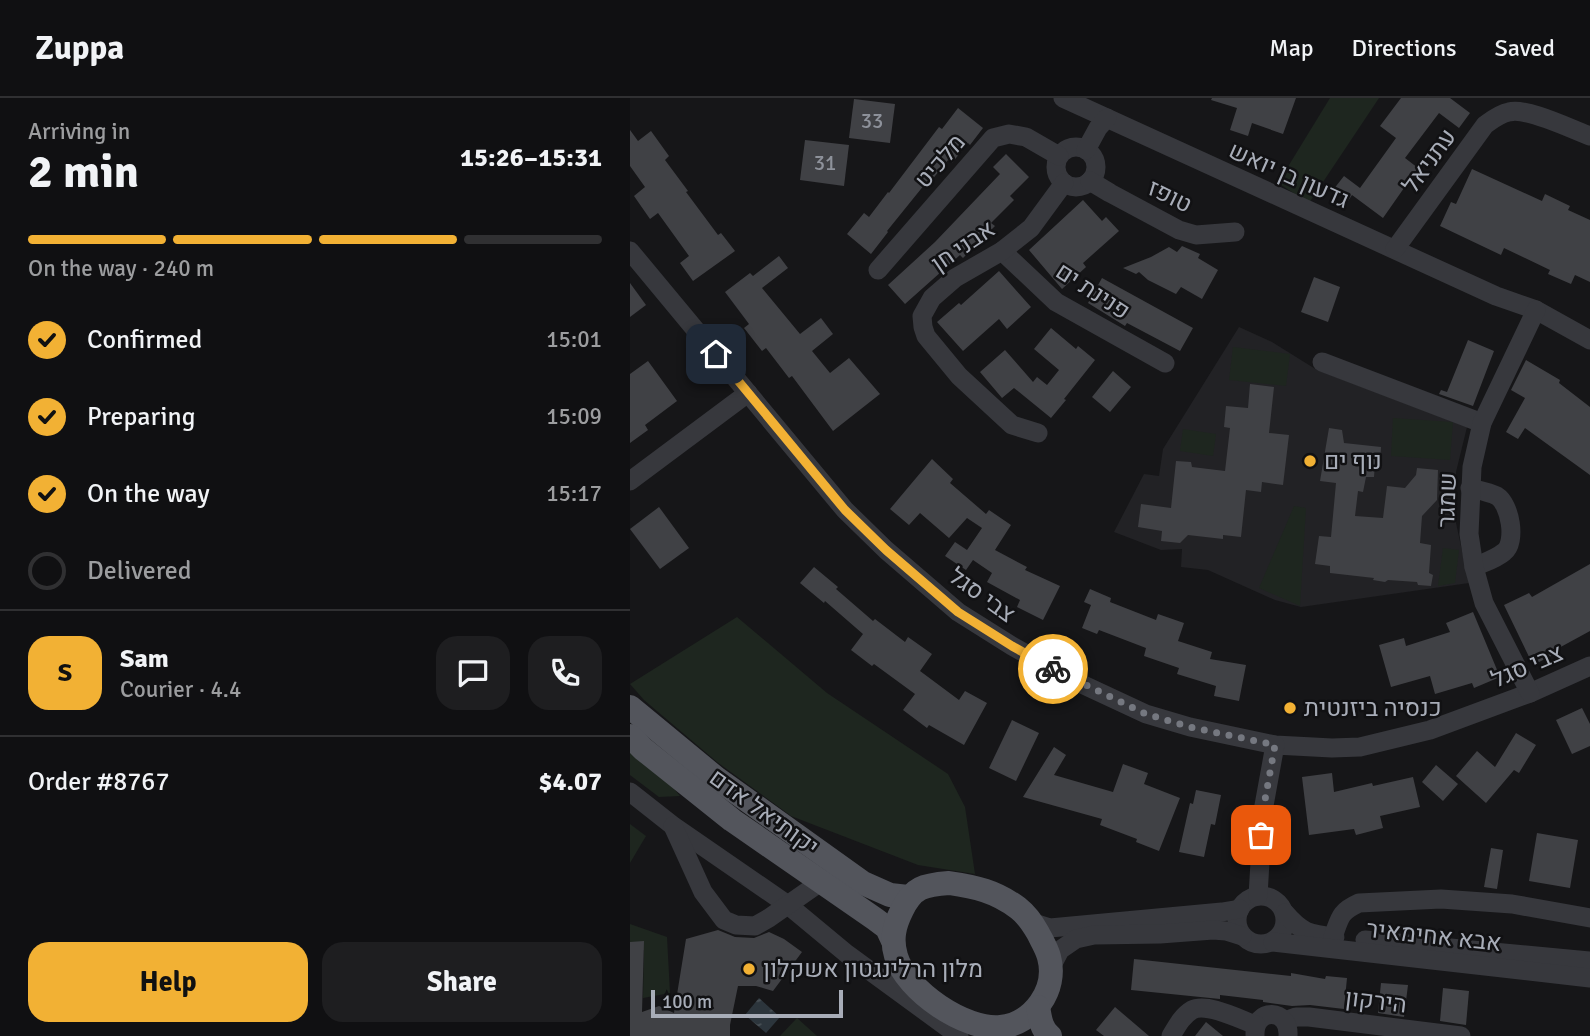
<!DOCTYPE html>
<meta charset="utf-8">
<style>
body{margin:0;font-family:Signika,Heebo,sans-serif;background:#1e1e20;color:#f1f3f6;height:100vh;display:flex;flex-direction:column;font-size:26px;white-space:nowrap}
*{box-sizing:border-box;margin:0}
p{font-size:23px;color:#9c9d9f}
.icon{flex:none;width:38px;height:38px;fill:none;stroke:currentColor;stroke-width:2;stroke-linecap:round;stroke-linejoin:round}
.map{position:relative;flex:1;overflow:hidden}
.panel{display:flex;flex-direction:column;background:#101012;width:630px}
.panel>*{flex:none}
.scale{position:absolute;left:21px;bottom:18px;width:192px;box-sizing:border-box;padding-left:7px;border:4px solid #a8adb8;border-top:0;font-size:19px;line-height:24px;white-space:nowrap;color:#a8adb8;-webkit-text-stroke:5px #111113;paint-order:stroke}
.pin{position:absolute;display:grid;place-items:center;width:60px;height:60px;color:#fff;margin:-30px;border-radius:14px;box-shadow:0 4px 10px #0006}
.courier{position:absolute;display:grid;place-items:center;width:70px;height:70px;margin:-35px;border:5px solid #f2b134;border-radius:50%;background:#fff;color:#222;box-shadow:0 2px 9px #0007}
.headline em{font-style:normal;font-weight:700}
.headline div{display:flex;flex-direction:column-reverse}
.headline{display:flex;align-items:center;justify-content:space-between;height:119px;padding:0 28px}
h1{font-size:46px;font-weight:700;line-height:52px}
.bar{display:grid;grid-template-columns:repeat(4,1fr);gap:10px 7px;align-content:center;height:84px;padding:0 28px}
.bar i{height:9px;border-radius:5px;background:#303032}
.bar .selected{background:#f2b134}
.bar p{grid-column:span 4}
.line{display:flex;align-items:center;gap:18px;padding:0 28px;border-top:2px solid #303032}
.line div{flex:1}
.round{display:grid;place-items:center;flex:none;width:74px;height:74px;border-radius:21px;background:#1e1e20}
ol{padding:0 28px;list-style:none}
li{display:flex;align-items:center;gap:21px;height:77px}
li p{margin-inline-start:auto}
li .icon{padding:7px;border-radius:50%;background:#f2b134;color:#111;stroke-width:4}
li:last-child{color:#9c9d9f}
li i{width:38px;height:38px;border:4px solid #303032;border-radius:50%}
.cta{display:flex;gap:14px;margin-top:auto;padding:14px 28px}
.cta a{flex:1;height:80px;border-radius:21px;background:#f2b134;color:#111;font-size:28px;font-weight:700;line-height:80px;text-align:center}
.cta a+a{background:#1e1e20;color:#f1f3f6}
header{display:flex;align-items:center;gap:42px;box-sizing:border-box;height:98px;padding:0 35px;background:#101012;border-bottom:2px solid #303032}
header strong{font-size:33px}
nav{display:flex;gap:38px;margin-inline-start:auto;font-size:24px}
main{display:flex;flex:1;min-height:0}
.map>svg:first-child{display:block}
.built{fill:#222225}
.green{fill:#1e261f}
.water{fill:url(#water-ripples)}
.building{fill:#404145}
.lines{fill:none;stroke-linecap:round;stroke-linejoin:round}
.minor{stroke:#37383d;stroke-width:19}
.major{stroke:#53555c;stroke-width:24}
.done{stroke:#757880;stroke-width:7;stroke-dasharray:0 12.6}
.route{stroke:#f2b134;stroke-width:9}
.poi-dot{fill:#f2b134;stroke:#111113;stroke-width:2.5}
.labels{text-anchor:middle;dominant-baseline:central;stroke-width:5;stroke-linejoin:round;paint-order:stroke}
.number-label{font-size:21px;fill:#8e929b}
.street-label{font-size:24px;fill:#a8adb8;stroke:#111113}
.poi-label{font-size:24px;fill:#a8adb8;stroke:#111113;text-anchor:start}
</style>
<header>
<strong>Zuppa</strong>
<nav><a>Map</a><a>Directions</a><a>Saved</a></nav>
</header>
<main>
<section class="panel">
<div class="headline"><div><h1>2 min</h1><p>Arriving in</p></div><em>15:26–15:31</em></div>
<div class="bar"><i class="selected"></i><i class="selected"></i><i class="selected"></i><i></i><p>On the way · 240 m</p></div>
<ol>
<li><svg class="icon" aria-label="check" viewBox="0 0 24 24"><path d="M5 12l5 5 9-10"/></svg>Confirmed<p>15:01</p></li>
<li><svg class="icon" aria-label="check" viewBox="0 0 24 24"><path d="M5 12l5 5 9-10"/></svg>Preparing<p>15:09</p></li>
<li><svg class="icon" aria-label="check" viewBox="0 0 24 24"><path d="M5 12l5 5 9-10"/></svg>On the way<p>15:17</p></li>
<li><i></i>Delivered</li>
</ol>
<div class="line" style="height:126px"><b class="round" style="background:#f2b134;color:#111">S</b><div><b>Sam</b><p>Courier · 4.4</p></div><a class="round"><svg class="icon" aria-label="chat" viewBox="0 0 24 24"><path d="M4 5h16v11H9l-5 4z"/></svg></a><a class="round"><svg class="icon" aria-label="phone" viewBox="0 0 24 24"><path d="M5 4h4l2 5-3 2q2 4 5 5l2-3 5 2v4C11 20 4 13 5 4z"/></svg></a></div>
<div class="line" style="height:91px"><div>Order #8767</div><b>$4.07</b></div>
<div class="cta"><a>Help</a><a>Share</a></div>
</section>
<div class="map">
<svg width="960" height="938" viewBox="0 0 960 938">
<defs>
<pattern id="water-ripples" width="26" height="14" patternUnits="userSpaceOnUse" patternTransform="scale(1.75)"><rect width="26" height="14" fill="#2c353c"/><path d="M2 4q2-2 4 0t4 0M15 11q2-2 4 0t4 0" fill="none" stroke="#485056"/></pattern>
</defs>
<rect width="100%" height="100%" fill="#161618"/>
<polygon class="built" points="609,229 642,244 687,272 837,329 826,374 826,425 839,485 671,509 645,502 578,472 551,469 552,451 531,452 484,434 514,376 529,378 533,351"/>
<g class="green">
<polygon points="700,0 749,0 679,105 648,85"/>
<polygon points="603,249 660,256 656,288 599,282"/>
<polygon points="763,320 823,324 820,362 761,358"/>
<polygon points="553,331 586,336 583,358 550,353"/>
<polygon points="664,408 676,410 670,508 629,490"/>
<polygon points="813,450 829,452 825,485 808,488"/>
<polygon points="107,519 197,595 318,676 335,709 345,776 288,767 161,718 87,664 14,602 0,586"/>
<polygon points="0,647 29,673 50,698 29,699 0,677"/>
<polygon points="0,726 16,738 0,765"/>
<polygon points="0,826 37,839 40,895 13,900 14,852 0,852"/>
<polygon points="167,920 187,938 150,938"/>
</g>
<polygon class="water" points="129,900 150,919 136,935 115,917"/>
<g class="building">
<polygon points="582,0 666,0 653,36 622,25 618,38 600,32 607,10 581,2"/>
<polygon points="771,0 820,0 840,15 829,30 809,15 775,60 788,70 753,120 722,97 718,103 703,92 714,78 730,90 766,40 750,28"/>
<polygon points="224,1 265,6 260,45 219,40"/>
<polygon points="328,10 353,30 340,47 338,45 322,65 318,62 301,83 299,81 257,133 258,134 241,156 217,136 234,115 239,119 258,94 259,95 309,29 312,31"/>
<polygon points="0,32 8,43 21,33 39,58 35,62 58,93 56,94 88,137 91,135 105,153 63,183 50,165 59,158 28,115 20,121 4,98 15,89 0,68"/>
<polygon points="175,42 219,47 214,88 170,82"/>
<polygon points="376,56 399,79 380,98 384,102 361,125 365,128 333,160 330,157 275,206 258,187 305,144 370,76 363,69"/>
<polygon points="842,71 912,103 915,96 940,108 938,112 960,122 960,184 945,177 941,186 918,176 920,172 874,150 871,157 810,128 821,104 826,106"/>
<polygon points="453,102 472,123 476,119 489,133 453,165 456,169 432,191 399,152"/>
<polygon points="552,148 570,156 568,160 588,172 572,201 551,189 546,196 518,182 509,174 506,176 493,170 521,159 539,149 547,154"/>
<polygon points="149,158 158,170 132,190 170,236 191,220 203,236 182,253 200,275 219,260 250,296 203,333 162,278 159,280 136,250 132,253 114,230 119,226 95,194 120,175 123,178"/>
<polygon points="369,173 401,209 377,231 369,221 333,253 307,224 329,205 331,207"/>
<polygon points="684,179 710,189 698,224 671,214"/>
<polygon points="472,180 563,230 550,253 497,225 495,228 458,205"/>
<polygon points="0,185 16,207 0,219"/>
<polygon points="421,230 446,251 448,248 465,262 434,301 436,302 421,320 384,290 372,300 350,274 375,252 403,284 407,279 417,287 429,272 404,251"/>
<polygon points="838,242 864,253 843,308 809,296 811,292 817,294"/>
<polygon points="896,262 930,282 929,285 960,309 960,377 895,330 888,341 876,334 895,300 881,292"/>
<polygon points="18,263 47,303 15,327 18,332 0,345 0,276"/>
<polygon points="483,273 501,289 480,314 462,299"/>
<polygon points="620,286 644,289 639,335 659,337 653,387 632,384 631,394 616,392 611,439 593,437 593,441 558,437 550,445 531,443 532,433 508,429 511,406 541,410 546,363 561,364 562,369 595,373 600,330 594,329 596,308 618,310"/>
<polygon points="699,330 712,332 714,345 751,349 750,365 745,365 744,379 736,379 733,394 728,393 725,418 753,420 757,388 775,390 786,377 787,370 808,372 807,402 792,418 790,445 801,447 799,475 803,477 801,488 788,487 787,484 758,482 755,484 743,482 744,480 700,475 700,468 685,466 689,438 701,439 706,385 690,383"/>
<polygon points="302,361 323,381 320,385 356,416 359,412 381,427 365,452 397,469 395,472 430,488 413,522 387,509 390,502 357,484 362,475 343,462 336,472 315,458 325,444 337,452 352,430 337,420 319,440 290,415 279,427 260,411"/>
<polygon points="29,409 59,450 30,471 0,431"/>
<polygon points="960,466 960,533 927,551 929,554 903,567 874,507 899,495 902,499"/>
<polygon points="184,469 208,489 206,491 243,523 245,521 275,544 278,539 302,556 290,573 329,602 335,593 357,605 334,647 299,627 297,630 273,612 285,596 244,566 242,568 221,552 233,536 195,503 194,505 170,485"/>
<polygon points="460,491 481,500 480,504 526,522 528,516 554,525 548,543 582,554 580,561 616,567 609,603 584,598 586,588 547,576 549,570 514,558 516,550 469,532 467,536 452,530 461,507 454,504"/>
<polygon points="843,514 870,579 844,590 842,585 805,596 800,578 761,589 749,547 774,540 776,548 820,534 816,525"/>
<polygon points="952,610 960,626 960,648 942,656 926,622"/>
<polygon points="382,622 409,635 386,683 359,670"/>
<polygon points="886,635 906,647 889,675 884,672 856,705 826,678 847,653 865,669"/>
<polygon points="424,649 436,657 424,677 483,694 493,666 518,675 514,686 550,700 529,753 506,744 507,741 470,727 472,721 393,699"/>
<polygon points="806,667 828,686 813,703 792,684"/>
<polygon points="702,675 704,694 742,685 743,688 783,679 790,709 750,718 753,730 726,737 724,731 679,737 672,679"/>
<polygon points="566,692 591,697 585,727 581,726 574,759 549,754 560,705 563,706"/>
<polygon points="907,735 948,742 940,790 899,783"/>
<polygon points="861,750 873,752 867,791 854,789"/>
<polygon points="88,832 105,839 124,840 139,834 154,841 172,854 143,893 126,888 108,888 100,927 100,938 0,938 0,844 14,843 12,914 29,908 44,915 56,841"/>
<polygon points="504,861 661,878 661,875 695,881 696,878 717,880 714,911 680,907 662,908 633,904 633,902 590,897 590,901 501,892"/>
<polygon points="751,885 778,887 774,919 748,915"/>
<polygon points="813,890 839,893 836,927 810,923"/>
<polygon points="485,909 519,938 474,938 466,932"/>
<polygon points="576,924 593,938 565,938"/>
</g>
<g class="lines">
<g class="minor">
<polyline points="433,0 866,198 906,212 960,242"/>
<circle cx="446" cy="69" r="20"/>
<polyline points="456,52 468,30 477,20"/>
<polyline points="460,83 480,95 549,132 566,137 605,134"/>
<path d="M765,151L855,27C862,22 869,16 879,14C897,9 941,31 960,38"/>
<polyline points="0,153 215,412 256,452 328,514 382,548 443,582 516,616 560,629 645,647 702,650 730,649 800,632 900,595 960,568"/>
<polyline points="372,153 426,204 535,265"/>
<polyline points="248,172 363,40 379,36 396,39 429,58"/>
<polyline points="692,264 852,325"/>
<polyline points="408,335 382,327 329,278 296,238 293,229 292,218 302,200 325,180 372,153 401,130 434,85"/>
<polyline points="0,383 118,295"/>
<path d="M840,390C848,392 859,394 867,398C880,406 887,444 874,454C866,461 853,465 844,469"/>
<polyline points="900,595 854,505 844,469 839,436 842,369 852,325 906,212"/>
<polyline points="0,694 42,727 158,807 217,856 329,938"/>
<polyline points="43,728 73,794 94,822 106,827 125,828 139,820 192,783"/>
<circle cx="631" cy="822" r="24"/>
<polyline points="628,798 633,713 645,647"/>
<path d="M655,815C672,835 679,836 705,839"/>
<polyline points="401,824 420,830 592,814 610,811"/>
<path d="M703,839C710,820 709,814 729,805L811,801L882,806L960,820"/>
<polyline points="735,842 960,863"/>
<polyline points="643,844 960,880"/>
<polyline points="421,869 430,852 446,841 464,837 530,836 583,832 596,833 612,838"/>
<polyline points="655,923 666,919 679,919 831,938"/>
<path d="M625,937C624,909 660,910 658,938"/>
<path d="M541,938C547,928 552,918 562,912C577,904 611,922 626,927"/>
</g>
<g class="major">
<polyline points="0,609 86,680 233,785 260,797 278,799"/>
<polyline points="0,638 13,651 102,722 245,821 257,830 263,843"/>
<path d="M319,785C346,789 365,793 388,810C397,817 403,826 408,835C412,843 417,851 419,859C428,892 403,925 371,929C336,933 276,893 266,858C261,841 264,828 272,812C283,789 294,787 319,785Z"/>
<path d="M408,909C410,920 411,931 420,938"/>
</g>
</g>
<g class="lines">
<polyline class="done" points="423,571 516,616 560,629 645,647 633,713 631,737"/>
<polyline class="route" points="86,256 215,412 256,452 328,514 382,548 423,571"/>
</g>
<g class="poi-dot">
<circle cx="680" cy="363" r="7"/>
<circle cx="660" cy="610" r="7"/>
<circle cx="119" cy="871" r="7"/>
</g>
<g class="labels">
<g class="number-label">
<text x="242" y="23">33</text>
<text x="195" y="65">31</text>
</g>
<g class="street-label">
<text transform="translate(310 63) rotate(-49)">מלכיט</text>
<text transform="translate(799 63) rotate(-54)">עתניאל</text>
<text transform="translate(659 77) rotate(24)">גדעון בן יואש</text>
<text transform="translate(540 98) rotate(26)">טופז</text>
<text transform="translate(333 148) rotate(-34)">אבני חן</text>
<text transform="translate(463 193) rotate(33)">פנינת ים</text>
<text transform="translate(817 402) rotate(-88)">שמגר</text>
<text transform="translate(352 497) rotate(36)">צבי סגל</text>
<text transform="translate(897 568) rotate(-23)">צבי סגל</text>
<text transform="translate(134 714) rotate(36)">יקותיאל אדם</text>
<text transform="translate(804 838) rotate(6)">אבא אחימאיר</text>
<text transform="translate(746 903) rotate(7)">הירקון</text>
</g>
<g class="poi-label">
<text x="694" y="363">נוף ים</text>
<text x="674" y="610">כנסיה ביזנטית</text>
<text x="133" y="871">מלון הרלינגטון אשקלון</text>
</g>
</g>
</svg>
<div class="scale">100 m</div>
<div class="pin" style="left:631px;top:737px;background:#ea580c"><svg class="icon" aria-label="bag" viewBox="0 0 24 24"><path d="M5 8h14l-1 12H6zM9 8a3 3 0 0 1 6 0"/></svg></div>
<div class="pin" style="left:86px;top:256px;background:#1f2937"><svg class="icon" aria-label="home" viewBox="0 0 24 24"><path d="M3 11l9-7 9 7M6 9v11h12V9"/></svg></div>
<div class="courier" style="left:423px;top:571px"><svg class="icon" aria-label="bike" viewBox="0 0 24 24"><circle cx="6" cy="16" r="4"/><circle cx="18" cy="16" r="4"/><path d="M6 16l4-8h5l3 8M10 8l3 8H6M13 5h3"/></svg></div>
</div>
</main>
